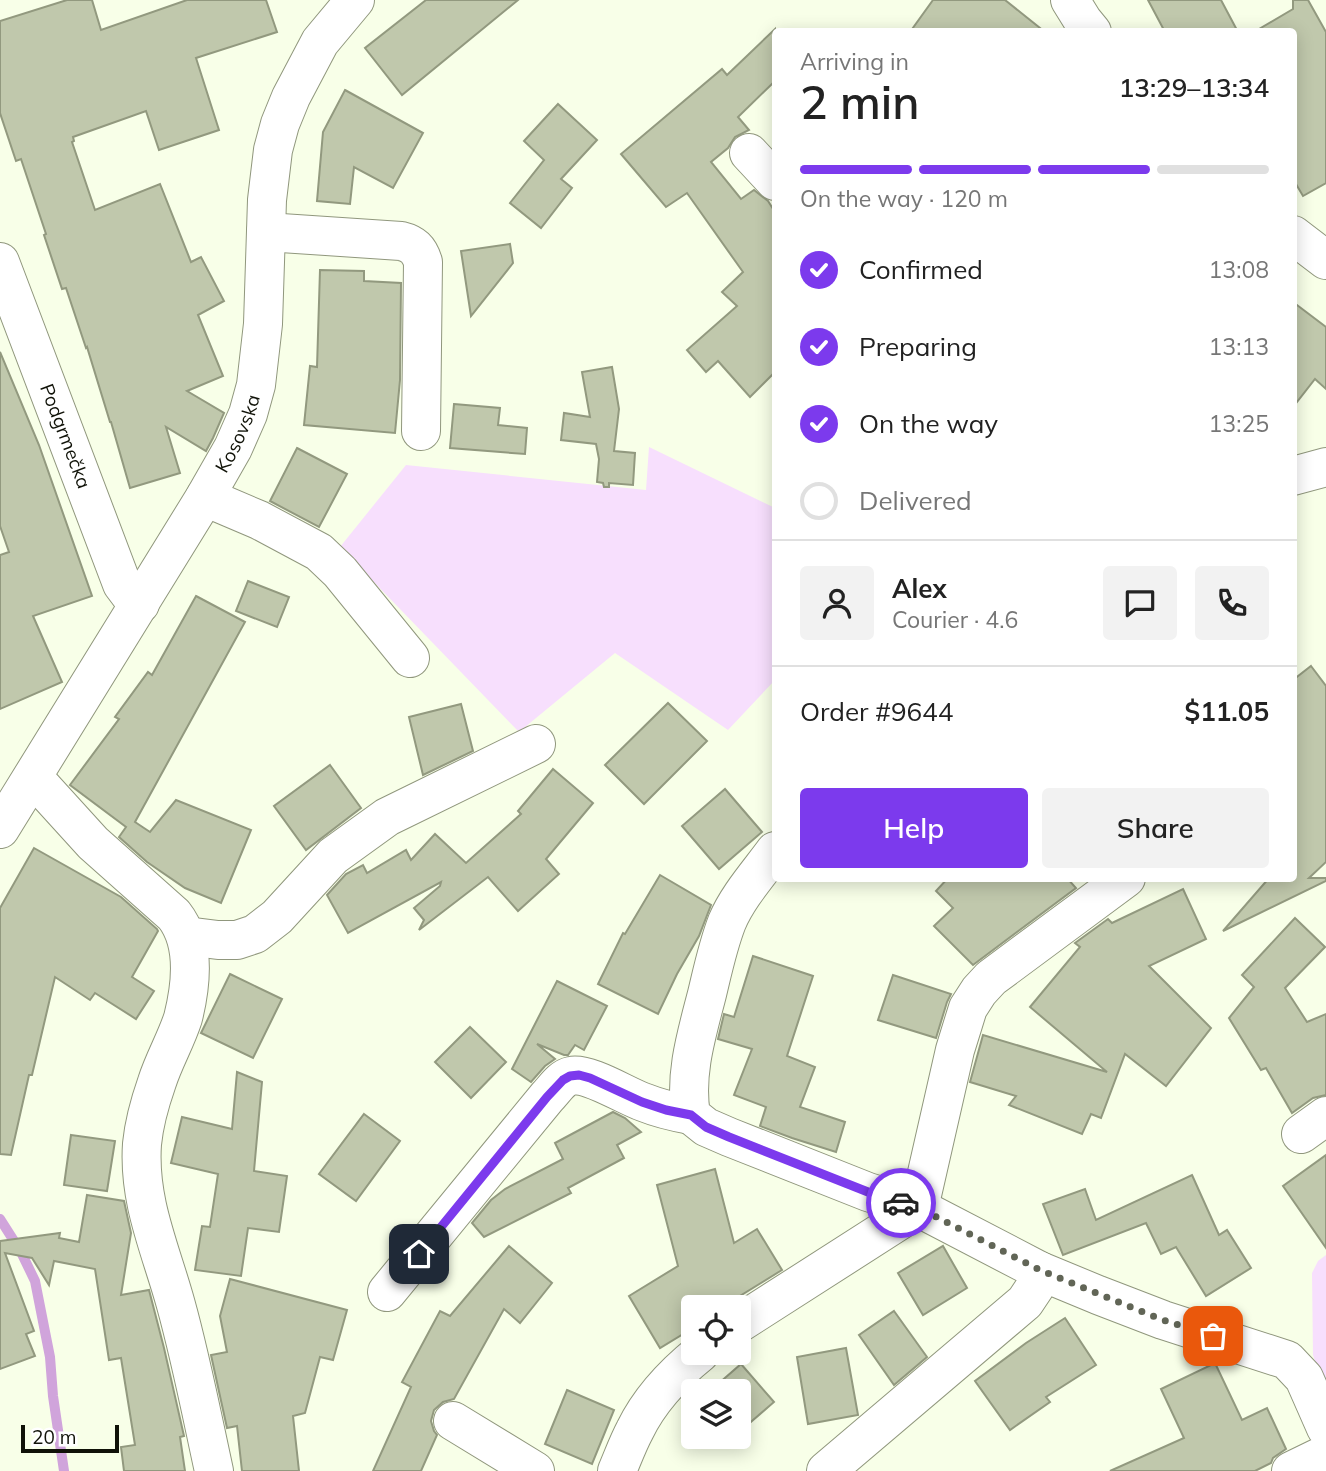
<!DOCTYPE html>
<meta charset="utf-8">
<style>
body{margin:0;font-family:Mulish,sans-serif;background:#f2f2f2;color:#222;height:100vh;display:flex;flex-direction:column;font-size:26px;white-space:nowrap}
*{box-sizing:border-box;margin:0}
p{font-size:23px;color:#767676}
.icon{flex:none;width:38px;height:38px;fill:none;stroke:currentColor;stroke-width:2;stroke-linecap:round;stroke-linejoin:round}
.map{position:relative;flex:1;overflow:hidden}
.details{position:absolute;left:772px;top:28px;width:525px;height:854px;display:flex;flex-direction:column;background:#fff;border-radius:7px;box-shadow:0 4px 18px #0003}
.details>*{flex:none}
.buttons{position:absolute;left:681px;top:1295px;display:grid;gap:14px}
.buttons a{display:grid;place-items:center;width:70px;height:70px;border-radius:7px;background:#fff;box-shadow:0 4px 18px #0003;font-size:35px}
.scale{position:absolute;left:21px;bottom:18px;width:98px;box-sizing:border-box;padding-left:7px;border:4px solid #101208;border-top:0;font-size:19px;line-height:24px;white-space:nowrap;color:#101208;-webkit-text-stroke:5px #fff;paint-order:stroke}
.pin{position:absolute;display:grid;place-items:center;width:60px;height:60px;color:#fff;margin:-30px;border-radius:14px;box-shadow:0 4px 10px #0006}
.courier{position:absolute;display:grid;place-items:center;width:70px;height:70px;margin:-35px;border:5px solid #7c3aed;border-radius:50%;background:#fff;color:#222;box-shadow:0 2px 9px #0007}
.headline em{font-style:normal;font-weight:600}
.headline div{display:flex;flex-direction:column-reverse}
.headline{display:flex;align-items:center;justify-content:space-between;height:119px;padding:0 28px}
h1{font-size:46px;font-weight:600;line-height:52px}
.bar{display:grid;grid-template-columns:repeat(4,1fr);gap:10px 7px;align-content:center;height:84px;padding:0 28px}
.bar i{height:9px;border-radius:5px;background:#e0e0e0}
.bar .active{background:#7c3aed}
.bar p{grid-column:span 4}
.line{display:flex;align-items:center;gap:18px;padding:0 28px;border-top:2px solid #e0e0e0}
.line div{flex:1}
.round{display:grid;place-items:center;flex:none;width:74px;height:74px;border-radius:7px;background:#f2f2f2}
ol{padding:0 28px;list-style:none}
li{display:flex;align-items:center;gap:21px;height:77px}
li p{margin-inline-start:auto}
li .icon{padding:7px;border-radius:50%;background:#7c3aed;color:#fff;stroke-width:4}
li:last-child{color:#767676}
li i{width:38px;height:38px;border:4px solid #e0e0e0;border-radius:50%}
.button{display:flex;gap:14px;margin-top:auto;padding:14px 28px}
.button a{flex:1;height:80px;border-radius:7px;background:#7c3aed;color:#fff;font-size:28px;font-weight:600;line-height:80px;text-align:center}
.button a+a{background:#f2f2f2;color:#222}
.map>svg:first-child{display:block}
.green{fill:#f7dffd}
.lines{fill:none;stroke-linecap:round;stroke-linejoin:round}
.stream{stroke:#d0a4db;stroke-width:10}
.building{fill:#c0c8ac;stroke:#92997f;stroke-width:2}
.minor-casing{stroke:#90977d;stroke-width:40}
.minor{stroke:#fff;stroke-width:38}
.done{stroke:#616556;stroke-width:7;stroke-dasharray:0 12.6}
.route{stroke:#7c3aed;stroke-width:9}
.labels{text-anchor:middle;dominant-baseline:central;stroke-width:7;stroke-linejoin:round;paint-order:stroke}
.street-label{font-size:19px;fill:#101208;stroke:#fff}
</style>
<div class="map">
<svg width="1326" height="1471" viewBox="0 0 1326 1471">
<rect width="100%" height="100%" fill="#f8ffe8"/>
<g class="green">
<polygon points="649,447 775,508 775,680 728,730 615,653 519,732 340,547 406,465 646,490"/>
<polygon points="1326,1255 1326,1395 1313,1355 1312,1273 1318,1261"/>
</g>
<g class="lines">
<polyline class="stream" points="0,1219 21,1252 35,1281 50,1357 53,1396 64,1471"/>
</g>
<g class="building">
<polygon points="67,0 92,0 101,30 187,0 266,0 277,32 196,58 219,130 159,150 146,111 73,137 74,141 72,142 95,210 160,184 191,262 201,257 224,301 198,315 223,376 187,391 224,413 213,438 206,451 166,427 180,473 130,488 111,422 110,422 87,347 86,348 66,288 62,289 44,235 46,234 21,159 16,161 0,113 0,21"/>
<polygon points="426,0 518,0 402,95 365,48"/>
<polygon points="933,0 1005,0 1045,32 910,32"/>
<polygon points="1148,0 1221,0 1238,32 1165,32"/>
<polygon points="1293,0 1308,0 1326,32 1326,183 1303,196 1293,179 1293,32 1254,32 1293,9"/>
<polygon points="775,29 775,81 738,117 749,130 735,137 728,148 711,162 741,199 754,190 768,201 775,212 775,372 750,397 718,361 706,372 687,350 737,306 722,292 743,272 687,193 666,207 621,154 722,69 727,75"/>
<polygon points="345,90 423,133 393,188 354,167 350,204 317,201 323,132"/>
<polygon points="558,104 597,140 561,179 572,188 541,228 510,203 544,160 524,141"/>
<polygon points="510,244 513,263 471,316 461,251"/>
<polygon points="320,270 364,271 364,281 401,283 400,380 395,433 304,425 310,366 317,367"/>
<polygon points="1293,302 1326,327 1326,389 1315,379 1293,407"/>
<polygon points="0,352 39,445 92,596 33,616 62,682 0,709 0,555 9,552 0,526"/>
<polygon points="612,367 619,409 614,451 635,453 633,485 609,483 609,487 604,487 603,483 597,482 599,459 596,444 561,440 564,413 590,417 582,372"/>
<polygon points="454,404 500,408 498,425 527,428 525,454 450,448"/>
<polygon points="297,448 347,474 319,527 270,501"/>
<polygon points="248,581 289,597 277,627 236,611"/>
<polygon points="196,596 245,622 135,822 150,832 176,800 251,830 221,903 185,888 147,862 119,837 126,827 70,785 119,719 115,717 148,672 152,675"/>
<polygon points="1311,666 1326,686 1326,862 1309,878 1326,878 1326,881 1223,931 1269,878 1293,878 1293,680"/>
<polygon points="668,703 707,741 644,804 605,765"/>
<polygon points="461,704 473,751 423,775 409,717"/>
<polygon points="330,765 361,808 306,850 274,806"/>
<polygon points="553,769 593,803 546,859 559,874 518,911 488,877 419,930 424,920 414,908 440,886 441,882 348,933 327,895 346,874 363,865 367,873 406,850 411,860 435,834 466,863 521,814 518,811"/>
<polygon points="725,789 762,832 719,869 682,826"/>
<polygon points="34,848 121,897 157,929 158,931 132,977 154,991 136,1019 95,993 90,1000 55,977 32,1075 29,1075 11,1155 0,1154 0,908"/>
<polygon points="660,875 711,905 699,936 677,974 658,1014 598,984 623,933 625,934"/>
<polygon points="948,878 1067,878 1076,888 973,965 934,926 953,908 936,891"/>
<polygon points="1183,889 1206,939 1149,966 1211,1028 1166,1086 1125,1054 1101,1118 1091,1114 1082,1134 1009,1105 1016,1096 970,1082 983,1035 1107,1072 1030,1007 1080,947 1075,943 1108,919 1112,923"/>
<polygon points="1295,918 1325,947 1285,988 1307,1022 1326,1014 1326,1095 1313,1098 1292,1113 1266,1068 1261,1070 1229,1018 1254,987 1242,975"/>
<polygon points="753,956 813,976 787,1056 815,1067 800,1107 845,1122 836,1152 792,1138 760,1126 766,1107 734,1095 752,1049 718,1039 724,1014 734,1017"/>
<polygon points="230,974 282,999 253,1058 201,1033"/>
<polygon points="893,975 951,994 947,1002 936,1038 878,1020"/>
<polygon points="557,981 607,1006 584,1050 575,1045 568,1055 564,1055 537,1044 555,1059 545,1066 531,1082 512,1069"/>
<polygon points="470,1027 506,1062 471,1098 435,1062"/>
<polygon points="237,1072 262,1082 254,1171 287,1176 279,1232 248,1228 241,1276 195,1270 202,1226 210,1227 218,1174 171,1163 182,1117 232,1129"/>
<polygon points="613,1112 625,1118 641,1132 617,1145 624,1158 568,1188 571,1193 484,1237 472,1223 491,1200 505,1189 563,1159 555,1143"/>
<polygon points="364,1114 400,1141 356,1201 319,1174"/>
<polygon points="71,1135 115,1141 107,1191 64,1185"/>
<polygon points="1326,1155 1326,1248 1283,1186"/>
<polygon points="715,1169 734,1243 757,1229 782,1270 722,1307 692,1307 693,1328 660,1348 629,1296 678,1266 657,1185"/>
<polygon points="1192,1175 1219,1235 1227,1230 1251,1268 1206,1296 1176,1247 1161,1254 1146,1223 1063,1255 1043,1204 1085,1189 1096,1220"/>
<polygon points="87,1195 124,1201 131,1233 121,1295 149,1290 164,1348 184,1436 180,1437 185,1471 124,1471 121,1447 135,1445 121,1358 109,1360 95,1269 54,1261 49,1285 32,1258 5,1253 34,1331 26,1334 35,1356 0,1369 0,1241 60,1233 59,1238 79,1242"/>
<polygon points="509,1246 552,1283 520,1323 504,1309 454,1399 443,1402 434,1410 431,1421 434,1431 437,1435 421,1471 373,1471 411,1387 402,1382 440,1311 450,1316"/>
<polygon points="943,1246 967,1288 923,1315 898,1273"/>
<polygon points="230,1279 347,1310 333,1360 320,1357 305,1413 293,1416 299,1471 242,1471 237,1426 227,1428 211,1355 227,1352 220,1316"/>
<polygon points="894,1311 927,1357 894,1385 859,1335"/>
<polygon points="1065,1318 1096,1365 1046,1397 1050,1402 1010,1430 975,1381 1026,1343"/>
<polygon points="846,1348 858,1415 808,1424 797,1357"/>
<polygon points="1215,1363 1242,1420 1267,1408 1286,1449 1273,1458 1271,1463 1255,1471 1110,1471 1184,1438 1161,1389"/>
<polygon points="741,1364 774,1402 738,1433 738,1391 710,1391"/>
<polygon points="567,1390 614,1410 592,1464 545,1444"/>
</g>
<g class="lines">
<g class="minor-casing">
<g id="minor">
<polyline points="1070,0 1083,21 1092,32"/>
<polyline points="749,153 775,181"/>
<path d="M266,232L401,241C413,244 419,249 423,262L421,431"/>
<polyline points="1293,235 1326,260"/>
<path id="s1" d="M0,262L122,584L131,596L140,604"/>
<polyline points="1293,476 1326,467"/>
<polyline points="205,497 259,520 319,552 340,572 410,658"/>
<path d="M33,777L93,843L174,915C196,943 191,986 183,1018C176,1040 164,1060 157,1082C150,1102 144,1123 142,1144C138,1202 161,1250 176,1305C191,1359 202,1416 214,1471"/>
<path id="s2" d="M0,829L205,497L233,448L248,414L256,385L263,324L267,200L273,150L280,124L291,97L320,42L355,0"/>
<path d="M775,851C759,873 738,896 727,922C718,945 713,969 707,994C697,1033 684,1074 691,1115L706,1127L729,1137L868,1192L919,1208L1040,1271L1098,1295L1163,1320L1287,1360L1304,1378L1326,1428"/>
<polyline points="186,936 218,940 237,940 255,934 277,917 333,856 387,817 536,744"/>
<polyline points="1301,1134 1326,1116"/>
<path d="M387,1292L547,1097C554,1090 561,1078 571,1076C588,1072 626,1096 643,1102C658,1108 674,1112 691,1115"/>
<polyline points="738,1324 919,1208 955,1050 968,1008 979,991 991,978 1126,878"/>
<polyline points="453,1421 535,1471"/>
<path d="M617,1471C623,1457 628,1443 635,1430C650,1399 674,1374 700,1353"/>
<polyline points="826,1471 1025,1302 1035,1287 1040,1271"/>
<polyline points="1291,1471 1326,1454"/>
</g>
</g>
<use href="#minor" class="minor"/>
</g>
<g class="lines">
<polyline class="done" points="901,1203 919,1208 1040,1270 1163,1320 1213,1336"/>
<polyline class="route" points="419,1254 547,1097 563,1080 570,1076 579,1075 590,1078 642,1102 666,1110 691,1115 706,1127 729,1137 868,1192 901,1203"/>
</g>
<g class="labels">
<g class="street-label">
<text stroke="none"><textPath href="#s2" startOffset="462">Kosovska</textPath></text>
<text stroke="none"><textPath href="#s1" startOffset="186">Podgrmečka</textPath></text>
</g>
</g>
</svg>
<div class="buttons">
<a><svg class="icon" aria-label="locate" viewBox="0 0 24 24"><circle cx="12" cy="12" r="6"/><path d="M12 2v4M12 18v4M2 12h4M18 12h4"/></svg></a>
<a><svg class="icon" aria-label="layers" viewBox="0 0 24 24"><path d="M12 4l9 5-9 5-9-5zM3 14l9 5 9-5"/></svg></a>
</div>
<div class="scale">20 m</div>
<div class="pin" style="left:1213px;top:1336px;background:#ea580c"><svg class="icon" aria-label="bag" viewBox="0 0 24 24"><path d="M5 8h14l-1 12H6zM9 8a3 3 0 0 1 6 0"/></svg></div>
<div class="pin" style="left:419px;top:1254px;background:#1f2937"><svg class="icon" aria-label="home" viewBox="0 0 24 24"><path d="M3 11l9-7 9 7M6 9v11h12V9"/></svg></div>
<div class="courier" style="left:901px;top:1203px"><svg class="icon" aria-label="car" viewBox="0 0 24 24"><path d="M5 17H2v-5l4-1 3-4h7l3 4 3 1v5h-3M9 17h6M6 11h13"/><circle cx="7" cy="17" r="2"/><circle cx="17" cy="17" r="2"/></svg></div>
<section class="details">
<div class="headline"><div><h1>2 min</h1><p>Arriving in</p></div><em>13:29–13:34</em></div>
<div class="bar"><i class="active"></i><i class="active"></i><i class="active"></i><i></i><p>On the way · 120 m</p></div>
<ol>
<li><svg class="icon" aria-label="check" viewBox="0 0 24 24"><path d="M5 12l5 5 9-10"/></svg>Confirmed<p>13:08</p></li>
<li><svg class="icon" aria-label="check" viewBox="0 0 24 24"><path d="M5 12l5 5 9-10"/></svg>Preparing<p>13:13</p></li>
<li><svg class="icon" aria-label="check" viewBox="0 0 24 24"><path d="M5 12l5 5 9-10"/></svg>On the way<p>13:25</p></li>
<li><i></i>Delivered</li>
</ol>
<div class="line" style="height:126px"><a class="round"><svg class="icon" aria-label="person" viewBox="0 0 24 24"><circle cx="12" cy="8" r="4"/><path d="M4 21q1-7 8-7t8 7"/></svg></a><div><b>Alex</b><p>Courier · 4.6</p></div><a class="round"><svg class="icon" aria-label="chat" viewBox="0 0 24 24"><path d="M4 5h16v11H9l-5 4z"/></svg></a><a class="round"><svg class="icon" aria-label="phone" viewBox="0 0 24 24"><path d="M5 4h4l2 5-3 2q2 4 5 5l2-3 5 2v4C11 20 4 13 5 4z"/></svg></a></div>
<div class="line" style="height:91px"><div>Order #9644</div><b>$11.05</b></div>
<div class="button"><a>Help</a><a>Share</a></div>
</section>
</div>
